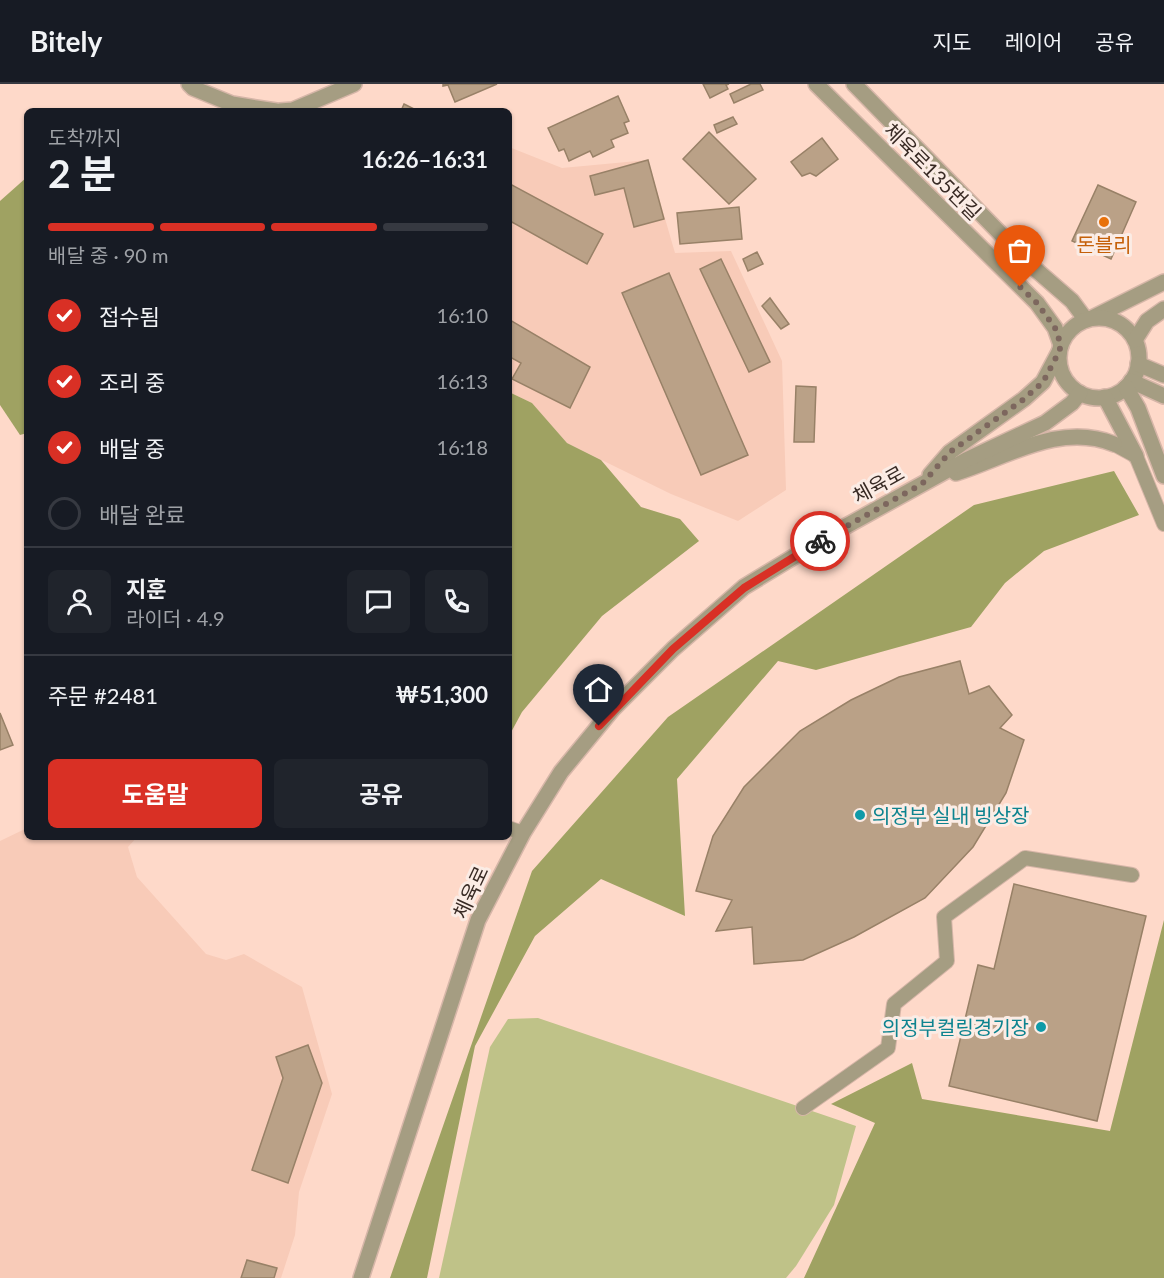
<!DOCTYPE html>
<html lang="ko">
<meta charset="utf-8">
<style>
body{margin:0;font-family:Lato,"Noto Sans KR",sans-serif;background:#20242c;color:#f1f3f6;height:100vh;display:flex;flex-direction:column;font-size:22px;white-space:nowrap}
*{box-sizing:border-box;margin:0}
p{font-size:20px;color:#9ea1a6}
.icon{flex:none;width:33px;height:33px;fill:none;stroke:currentColor;stroke-width:2;stroke-linecap:round;stroke-linejoin:round}
.map{position:relative;flex:1;overflow:hidden}
.details{position:absolute;left:24px;top:24px;width:488px;height:732px;display:flex;flex-direction:column;background:#171b24;border-radius:9px;box-shadow:0 2px 4px #0004}
.details>*{flex:none}
.pin{position:absolute;display:grid;place-items:center;width:51px;height:51px;color:#fff;margin:-62px -26px;border-radius:50% 50% 50% 0;rotate:-45deg;box-shadow:0 0 6px #0007}
.pin .icon{rotate:45deg}
.courier{position:absolute;display:grid;place-items:center;width:60px;height:60px;margin:-30px;border:4px solid #d93025;border-radius:50%;background:#fff;color:#222;box-shadow:0 2px 8px #0007}
.summary em{font-style:normal;font-weight:700}
.summary div{display:flex;flex-direction:column-reverse}
.summary{display:flex;align-items:center;justify-content:space-between;height:102px;padding:0 24px}
h1{font-size:39px;font-weight:700;line-height:45px}
.bar{display:grid;grid-template-columns:repeat(4,1fr);gap:9px 6px;align-content:center;height:72px;padding:0 24px}
.bar i{height:8px;border-radius:4px;background:#363941}
.bar .active{background:#d93025}
.bar p{grid-column:span 4}
.line{display:flex;align-items:center;gap:15px;padding:0 24px;border-top:2px solid #363941}
.line div{flex:1}
.round{display:grid;place-items:center;flex:none;width:63px;height:63px;border-radius:9px;background:#20242c}
ol{padding:0 24px;list-style:none}
li{display:flex;align-items:center;gap:18px;height:66px}
li p{margin-inline-start:auto}
li .icon{padding:6px;border-radius:50%;background:#d93025;color:#fff;stroke-width:4}
li:last-child{color:#9ea1a6}
li i{width:33px;height:33px;border:3px solid #363941;border-radius:50%}
.action{display:flex;gap:12px;margin-top:auto;padding:12px 24px}
.action a{flex:1;height:69px;border-radius:9px;background:#d93025;color:#fff;font-size:24px;font-weight:700;line-height:69px;text-align:center}
.action a+a{background:#20242c;color:#f1f3f6}
header{display:flex;align-items:center;gap:36px;box-sizing:border-box;height:84px;padding:0 30px;background:#171b24;border-bottom:2px solid #363941}
header strong{font-size:28px}
nav{display:flex;gap:33px;margin-inline-start:auto;font-size:21px}
.map>svg:first-child{display:block}
.built{fill:#f8cbb8}
.green{fill:#bfc288}
.forest{fill:#9fa262}
.building{fill:#baa187;stroke:#988167;stroke-width:1.5}
.lines{fill:none;stroke-linecap:round;stroke-linejoin:round}
.lane-casing{stroke:#d6b6a8;stroke-width:16}
.street-casing{stroke:#d6b6a8;stroke-width:18}
.lane{stroke:#a59d82;stroke-width:14}
.street{stroke:#a59d82;stroke-width:15}
.done{stroke:#7d675e;stroke-width:6;stroke-dasharray:0 10.8}
.route{stroke:#d93025;stroke-width:8}
.food-dot{fill:#e8710a;stroke:#fbece5;stroke-width:2}
.culture-dot{fill:#0f9aa8;stroke:#fbece5;stroke-width:2}
.labels{text-anchor:middle;dominant-baseline:central;stroke-width:6;stroke-linejoin:round;paint-order:stroke}
.street-label{font-size:20px;fill:#382a24;stroke:#fbece5}
.food-label{font-size:20px;fill:#c56008;stroke:#fbece5}
.culture-label{font-size:20px;fill:#0d838f;stroke:#fbece5;text-anchor:start}
</style>
<header>
<strong>Bitely</strong>
<nav><a>지도</a><a>레이어</a><a>공유</a></nav>
</header>
<div class="map">
<svg width="1164" height="1194" viewBox="0 0 1164 1194">
<rect width="100%" height="100%" fill="#fed9c9"/>
<g class="built">
<polygon points="509,63 562,84 648,76 675,169 731,167 782,277 786,406 738,437 671,410 567,359 532,319 509,308"/>
<polygon points="27,744 27,753 137,753 128,763 137,793 206,870 226,876 244,870 302,903 332,1010 299,1108 295,1151 281,1194 0,1194 0,757"/>
</g>
<polygon class="green" points="538,934 856,1042 834,1121 796,1182 786,1194 439,1194 490,963 508,935"/>
<g class="forest">
<polygon points="27,93 27,349 20,351 0,321 0,117"/>
<polygon points="509,308 532,319 567,359 601,376 641,423 680,435 699,457 602,532 522,628 509,652"/>
<polygon points="1114,387 1139,431 1044,467 1005,499 971,543 816,586 778,577 677,695 685,832 601,795 535,852 475,962 427,1194 390,1194 532,787 668,633 974,421"/>
<polygon points="1164,836 1164,1194 804,1194 875,1039 831,1020 912,979 922,1015 1110,1047"/>
</g>
<g class="building">
<polygon points="443,0 497,0 455,18 448,1 443,2"/>
<polygon points="703,0 729,0 726,1 728,5 710,14"/>
<polygon points="751,0 760,0 763,6 734,19 730,10"/>
<polygon points="618,12 629,37 624,39 628,49 611,56 614,63 593,73 590,67 569,77 564,65 559,67 548,44"/>
<polygon points="404,20 418,27 401,27"/>
<polygon points="733,33 737,40 717,49 714,41"/>
<polygon points="709,48 756,95 729,120 683,75"/>
<polygon points="822,54 838,75 816,92 810,89 802,92 791,78"/>
<polygon points="648,76 664,135 634,143 624,104 595,111 590,92"/>
<polygon points="508,99 603,150 587,180 512,138 508,146"/>
<polygon points="1098,101 1136,118 1111,175 1072,157"/>
<polygon points="739,123 742,155 680,160 677,129"/>
<polygon points="757,168 763,180 748,187 743,175"/>
<polygon points="721,175 770,278 749,288 700,185"/>
<polygon points="669,189 748,371 701,391 622,209"/>
<polygon points="770,214 789,240 781,245 762,222"/>
<polygon points="508,235 590,283 570,324 512,295 521,279 508,272"/>
<polygon points="796,302 816,303 814,358 794,358"/>
<polygon points="960,577 969,610 989,602 1012,631 1000,644 1024,656 1006,709 973,763 925,814 854,853 803,876 754,880 752,843 716,847 732,816 696,807 713,752 744,703 800,647 851,616 899,593"/>
<polygon points="0,629 13,661 0,666"/>
<polygon points="1014,800 1146,832 1097,1037 949,1002 978,881 994,885"/>
<polygon points="308,961 322,999 288,1099 252,1086 283,994 276,973"/>
<polygon points="247,1176 277,1184 274,1194 241,1194"/>
</g>
<g class="lines">
<g class="lane-casing">
<g id="lane">
<polyline points="1114,360 1136,372 1164,440"/>
<polyline points="508,744 523,749"/>
<polyline points="803,1024 888,964 894,920 947,877 944,833 1025,774 1132,791"/>
</g>
</g>
<g class="street-casing">
<g id="street">
<polyline points="189,0 193,4 232,20 276,27"/>
<polyline points="816,0 1037,219 1055,244 1061,261"/>
<polyline points="854,0 1034,184 1072,217 1086,236"/>
<polyline points="280,27 293,26 354,0"/>
<polyline points="1092,234 1164,198"/>
<circle cx="1099" cy="274" r="40"/>
<polyline points="1135,256 1147,237 1164,225"/>
<polyline points="1138,280 1164,291"/>
<polyline points="1131,297 1164,312"/>
<polyline points="1126,303 1138,324 1164,392"/>
<polyline points="1105,313 1136,372"/>
<path d="M956,389C1007,373 1060,338 1114,360"/>
<polyline points="930,391 950,368 1024,315 1043,298 1059,268"/>
<polyline points="361,1194 478,836 523,749 561,688 612,626 673,565 744,503 828,452 966,376 1045,339 1072,319 1080,309"/>
</g>
</g>
<use href="#lane" class="lane"/>
<use href="#street" class="street"/>
</g>
<g class="lines">
<polyline class="done" points="820,457 922,400 950,368 1024,315 1043,298 1059,268 1061,261 1055,244 1037,219 1020,203"/>
<polyline class="route" points="599,642 673,565 744,504 820,457"/>
</g>
<circle class="food-dot" cx="1104" cy="138" r="6"/>
<g class="culture-dot">
<circle cx="860" cy="731" r="6"/>
<circle cx="1041" cy="943" r="6"/>
</g>
<g class="labels">
<g class="street-label">
<text transform="translate(933 87) rotate(45)">체육로135번길</text>
<text transform="translate(878 400) rotate(-29)">체육로</text>
<text transform="translate(470 808) rotate(-65)">체육로</text>
</g>
<g class="food-label">
<text x="1104" y="160">돈블리</text>
</g>
<g class="culture-label">
<text x="872" y="731">의정부 실내 빙상장</text>
<text x="1029" y="943" text-anchor="end">의정부컬링경기장</text>
</g>
</g>
</svg>
<div class="pin" style="left:1020px;top:203px;background:#ea580c"><svg class="icon" aria-label="bag" viewBox="0 0 24 24"><path d="M5 8h14l-1 12H6zM9 8a3 3 0 0 1 6 0"/></svg></div>
<div class="pin" style="left:599px;top:642px;background:#1f2937"><svg class="icon" aria-label="home" viewBox="0 0 24 24"><path d="M3 11l9-7 9 7M6 9v11h12V9"/></svg></div>
<div class="courier" style="left:820px;top:457px"><svg class="icon" aria-label="bike" viewBox="0 0 24 24"><circle cx="6" cy="16" r="4"/><circle cx="18" cy="16" r="4"/><path d="M6 16l4-8h5l3 8M10 8l3 8H6M13 5h3"/></svg></div>
<section class="details">
<div class="summary"><div><h1>2 분</h1><p>도착까지</p></div><em>16:26–16:31</em></div>
<div class="bar"><i class="active"></i><i class="active"></i><i class="active"></i><i></i><p>배달 중 · 90 m</p></div>
<ol>
<li><svg class="icon" aria-label="check" viewBox="0 0 24 24"><path d="M5 12l5 5 9-10"/></svg>접수됨<p>16:10</p></li>
<li><svg class="icon" aria-label="check" viewBox="0 0 24 24"><path d="M5 12l5 5 9-10"/></svg>조리 중<p>16:13</p></li>
<li><svg class="icon" aria-label="check" viewBox="0 0 24 24"><path d="M5 12l5 5 9-10"/></svg>배달 중<p>16:18</p></li>
<li><i></i>배달 완료</li>
</ol>
<div class="line" style="height:108px"><a class="round"><svg class="icon" aria-label="person" viewBox="0 0 24 24"><circle cx="12" cy="8" r="4"/><path d="M4 21q1-7 8-7t8 7"/></svg></a><div><b>지훈</b><p>라이더 · 4.9</p></div><a class="round"><svg class="icon" aria-label="chat" viewBox="0 0 24 24"><path d="M4 5h16v11H9l-5 4z"/></svg></a><a class="round"><svg class="icon" aria-label="phone" viewBox="0 0 24 24"><path d="M5 4h4l2 5-3 2q2 4 5 5l2-3 5 2v4C11 20 4 13 5 4z"/></svg></a></div>
<div class="line" style="height:78px"><div>주문 #2481</div><b>₩51,300</b></div>
<div class="action"><a>도움말</a><a>공유</a></div>
</section>
</div>
